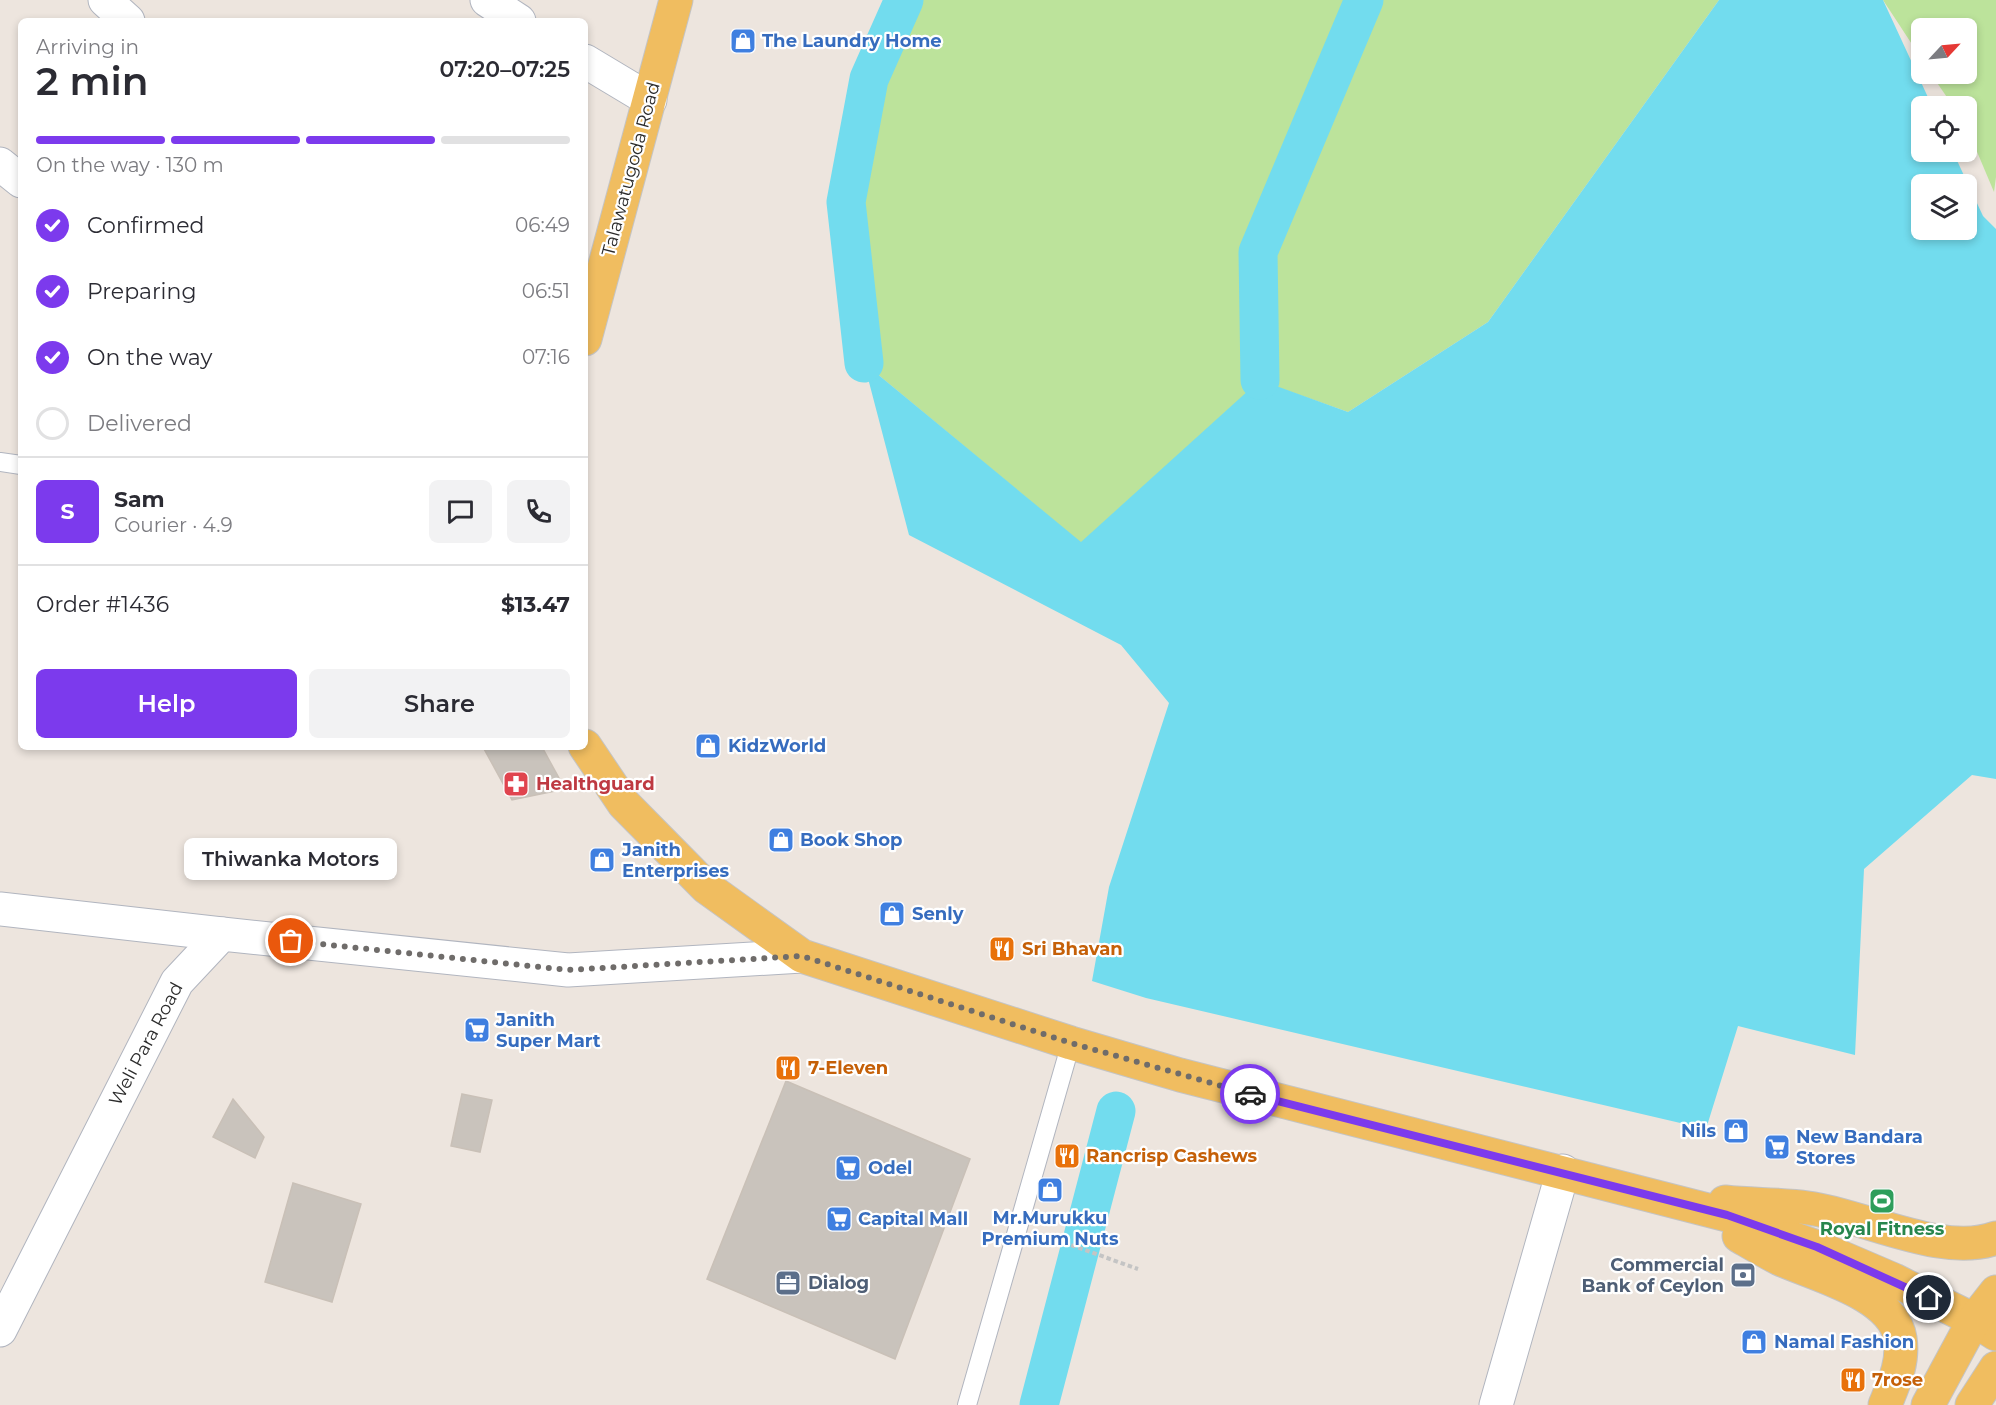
<!DOCTYPE html>
<meta charset="utf-8">
<style>
body{margin:0;font-family:Montserrat,sans-serif;background:#f2f2f3;color:#2b2b33;height:100vh;display:flex;flex-direction:column;font-size:22px;white-space:nowrap}
*{box-sizing:border-box;margin:0}
p{font-size:20px;color:#7c7c81}
.icon{flex:none;width:33px;height:33px;fill:none;stroke:currentColor;stroke-width:2;stroke-linecap:round;stroke-linejoin:round}
.map{position:relative;flex:1;overflow:hidden}
.sheet{position:absolute;left:18px;top:18px;width:570px;height:732px;display:flex;flex-direction:column;background:#fff;border-radius:9px;box-shadow:0 3px 9px #0003}
.sheet>*{flex:none}
.needle{width:39px;rotate:64deg}
.tools{position:absolute;left:1911px;top:18px;display:grid;gap:12px}
.tools a{display:grid;place-items:center;width:66px;height:66px;border-radius:9px;background:#fff;box-shadow:0 3px 9px #0003;font-size:30px}
.pin{position:absolute;display:grid;place-items:center;width:51px;height:51px;color:#fff;margin:-26px;border:3px solid #fff;border-radius:50%;box-shadow:0 2px 6px #0007}
.courier{position:absolute;display:grid;place-items:center;width:60px;height:60px;margin:-30px;border:4px solid #7c3aed;border-radius:50%;background:#fff;color:#222;box-shadow:0 2px 8px #0007}
.bubble{position:absolute;height:42px;border-radius:9px;background:#fff;box-shadow:0 3px 9px #0003;font-size:20px;font-weight:600;line-height:42px;text-align:center}
.headline em{font-style:normal;font-weight:600}
.headline div{display:flex;flex-direction:column-reverse}
.headline{display:flex;align-items:center;justify-content:space-between;height:102px;padding:0 18px}
h1{font-size:39px;font-weight:600;line-height:45px}
.bar{display:grid;grid-template-columns:repeat(4,1fr);gap:9px 6px;align-content:center;height:72px;padding:0 18px}
.bar i{height:8px;border-radius:4px;background:#e1e1e2}
.bar .current{background:#7c3aed}
.bar p{grid-column:span 4}
.line{display:flex;align-items:center;gap:15px;padding:0 18px;border-top:2px solid #e1e1e2}
.line div{flex:1}
.round{display:grid;place-items:center;flex:none;width:63px;height:63px;border-radius:9px;background:#f2f2f3}
ol{padding:0 18px;list-style:none}
li{display:flex;align-items:center;gap:18px;height:66px}
li p{margin-inline-start:auto}
li .icon{padding:6px;border-radius:50%;background:#7c3aed;color:#fff;stroke-width:4}
li:last-child{color:#7c7c81}
li i{width:33px;height:33px;border:3px solid #e1e1e2;border-radius:50%}
.button{display:flex;gap:12px;margin-top:auto;padding:12px 18px}
.button a{flex:1;height:69px;border-radius:9px;background:#7c3aed;color:#fff;font-size:24px;font-weight:600;line-height:69px;text-align:center}
.button a+a{background:#f2f2f3;color:#2b2b33}
.map>svg:first-child{display:block}
.green{fill:#bce39b}
.water{fill:#72dcee;fill-rule:evenodd}
.lines{fill:none;stroke-linecap:round;stroke-linejoin:round}
.canal{stroke:#72dcee;stroke-width:39}
.building{fill:#c9c3bc;stroke:#c9c0b7;stroke-width:1.5}
.service-casing{stroke:#b1b5bf;stroke-width:20}
.minor-casing{stroke:#b1b5bf;stroke-width:35}
.primary-casing{stroke:#c4c4c4;stroke-width:35}
.path{stroke:#c4c4c4;stroke-width:4;stroke-dasharray:4.5 3;stroke-linecap:butt}
.service{stroke:#fff;stroke-width:18}
.minor{stroke:#fff;stroke-width:33}
.primary{stroke:#f0bd60;stroke-width:33}
.done{stroke:#6f6c6a;stroke-width:6;stroke-dasharray:0 10.8}
.route{stroke:#7c3aed;stroke-width:8}
.labels{text-anchor:middle;dominant-baseline:central;stroke-width:4.5;stroke-linejoin:round;paint-order:stroke}
.shop-label{font-size:18px;font-weight:bold;fill:#366cbe;stroke:#fff;text-anchor:start}
.street-label{font-size:18px;fill:#2b2b2b;stroke:#fff}
.health-label{font-size:18px;font-weight:bold;fill:#be3a42;stroke:#fff;text-anchor:start}
.food-label{font-size:18px;font-weight:bold;fill:#c56008;stroke:#fff;text-anchor:start}
.leisure-label{font-size:18px;font-weight:bold;fill:#27864d;stroke:#fff}
.service-label{font-size:18px;font-weight:bold;fill:#4e5e75;stroke:#fff;text-anchor:end}
</style>
<div class="map">
<svg width="1996" height="1405" viewBox="0 0 1996 1405">
<rect width="100%" height="100%" fill="#ede5de"/>
<g class="green">
<polygon points="904,0 1719,0 1488,322 1348,412 1260,381 1081,543 864,363 846,202 869,79"/>
<polygon points="1883,0 1996,0 1996,177 1994,192 1967,128 1966,106 1953,106 1931,74 1966,74 1966,28 1922,28 1921,58"/>
</g>
<path class="water" d="M1719,0H1883L1932,106H1922V152H1953L1983,216L1996,229V779L1972,775L1864,869L1855,1055L1738,1026L1706,1129L1146,998L1092,981L1109,887L1169,703L1121,645L909,535L864,363L1081,542L1260,380L1348,412L1488,322ZM1922,184H1966V230H1922Z"/>
<g class="lines">
<g class="canal">
<polyline points="864,363 846,202 869,79 904,0"/>
<polyline points="1260,380 1258,252 1364,0"/>
<polyline points="1039,1405 1116,1111"/>
</g>
</g>
<g class="building">
<polygon points="483,747 542,747 565,789 512,800"/>
<polygon points="786,1081 970,1159 895,1359 707,1279"/>
<polygon points="462,1094 492,1100 480,1152 451,1146"/>
<polygon points="233,1099 264,1137 255,1158 213,1137"/>
<polygon points="293,1183 361,1204 332,1302 265,1282"/>
</g>
<g class="lines">
<g class="service-casing">
<g id="service">
<polyline points="0,462 21,465"/>
<polyline points="967,1405 1071,1043"/>
</g>
</g>
<g class="minor-casing">
<g id="minor">
<polyline points="105,0 128,21"/>
<polyline points="487,0 519,21"/>
<polyline points="585,61 650,100"/>
<polyline points="0,164 21,181"/>
<polyline points="0,909 222,934"/>
<polyline points="0,1330 177,982 222,934 568,970 802,956"/>
<polyline points="1496,1405 1563,1171"/>
</g>
</g>
<g class="primary-casing">
<g id="primary">
<polyline points="585,339 676,0"/>
<polyline points="585,746 624,804 706,887 802,956 1071,1043 1180,1075 1727,1215 1817,1247 1894,1280 1974,1320 1996,1334"/>
<path d="M1725,1202C1752,1205 1780,1204 1808,1208C1863,1215 1942,1258 1996,1238"/>
<path d="M1739,1236C1753,1244 1766,1252 1780,1259C1815,1275 1893,1294 1900,1338C1904,1362 1894,1383 1885,1405"/>
<polyline points="1928,1405 1974,1320 1996,1292"/>
<polyline points="1972,1405 1996,1368"/>
</g>
</g>
<polyline class="path" points="1043,1235 1138,1269"/>
<use href="#service" class="service"/>
<use href="#minor" class="minor"/>
<use href="#primary" class="primary"/>
</g>
<g class="lines">
<polyline class="done" points="291,941 568,970 802,956 1071,1043 1250,1094"/>
<polyline class="route" points="1250,1094 1727,1215 1817,1247 1929,1298"/>
</g>
<defs>
<g id="shop-square" transform="scale(1.35)"><rect x="-9" y="-9" width="18" height="18" rx="4" fill="#3f7fe0" stroke="#fff"/><path d="M-5-2.5h2.3a2.7 3.5 0 0 1 5.4 0H5L5.5 6h-11ZM-1.5-2.5h3a1.5 2.3 0 0 0-3 0Z" fill="#fff"/></g>
<g id="pharmacy-square" transform="scale(1.35)"><rect x="-9" y="-9" width="18" height="18" rx="4" fill="#e0444e" stroke="#fff"/><path d="M-2-6h4v4h4v4h-4v4h-4v-4h-4v-4h4Z" fill="#fff"/></g>
<g id="restaurant-square" transform="scale(1.35)"><rect x="-9" y="-9" width="18" height="18" rx="4" fill="#e8710a" stroke="#fff"/><path d="M-5-6h1v4h1v-4h1v4h1v-4h1v5L-1.5 .5V6h-2V.5L-5-1ZM5-6V6H3V1.5H1.5Q1.5-4 5-6Z" fill="#fff"/></g>
<g id="supermarket-square" transform="scale(1.35)"><rect x="-9" y="-9" width="18" height="18" rx="4" fill="#3f7fe0" stroke="#fff"/><path d="M-6-5.5h2.5l.6 2H6L4.5 2H-2.5L-4.4-4H-6ZM-1.5 3.2a1.3 1.3 0 1 0 .1 0ZM3 3.2a1.3 1.3 0 1 0 .1 0Z" fill="#fff"/></g>
<g id="stadium-square" transform="scale(1.35)"><rect x="-9" y="-9" width="18" height="18" rx="4" fill="#2e9e5b" stroke="#fff"/><path d="M0-5a6.5 5 0 1 0 0 10a6.5 5 0 1 0 0-10ZM-3.5-1.8h7v3.6h-7Z" fill="#fff"/></g>
<g id="bank-square" transform="scale(1.35)"><rect x="-9" y="-9" width="18" height="18" rx="4" fill="#5c6f8a" stroke="#fff"/><path d="M-6-4H6V4H-6ZM0-2.3a2.3 2.3 0 1 0 0 4.6a2.3 2.3 0 1 0 0-4.6Z" fill="#fff"/></g>
<g id="office-square" transform="scale(1.35)"><rect x="-9" y="-9" width="18" height="18" rx="4" fill="#5c6f8a" stroke="#fff"/><path d="M-6-3h4V-5.5h4V-3h4V5H-6ZM-1-4.5V-3h2v-1.5ZM-6 0V1H6V0Z" fill="#fff"/></g>
</defs>
<g fill-rule="evenodd">
<use href="#shop-square" x="743" y="41"/>
<use href="#shop-square" x="708" y="746"/>
<use href="#pharmacy-square" x="516" y="784"/>
<use href="#shop-square" x="781" y="840"/>
<use href="#shop-square" x="602" y="860"/>
<use href="#shop-square" x="892" y="914"/>
<use href="#restaurant-square" x="1002" y="949"/>
<use href="#supermarket-square" x="477" y="1030"/>
<use href="#restaurant-square" x="788" y="1068"/>
<use href="#shop-square" x="1736" y="1131"/>
<use href="#supermarket-square" x="1777" y="1147"/>
<use href="#restaurant-square" x="1067" y="1156"/>
<use href="#supermarket-square" x="848" y="1168"/>
<use href="#shop-square" x="1050" y="1190"/>
<use href="#stadium-square" x="1882" y="1201"/>
<use href="#supermarket-square" x="839" y="1219"/>
<use href="#bank-square" x="1743" y="1275"/>
<use href="#office-square" x="788" y="1283"/>
<use href="#shop-square" x="1754" y="1342"/>
<use href="#restaurant-square" x="1853" y="1380"/>
</g>
<g class="labels">
<g class="shop-label">
<text x="762" y="41">The Laundry Home</text>
<text x="728" y="746">KidzWorld</text>
<text x="800" y="840">Book Shop</text>
<text x="622" y="850">Janith<tspan x="622" dy="21">Enterprises</tspan></text>
<text x="912" y="914">Senly</text>
<text x="496" y="1020">Janith<tspan x="496" dy="21">Super Mart</tspan></text>
<text x="1716" y="1131" text-anchor="end">Nils</text>
<text x="1796" y="1137">New Bandara<tspan x="1796" dy="21">Stores</tspan></text>
<text x="868" y="1168">Odel</text>
<text x="1050" y="1218" text-anchor="middle">Mr.Murukku<tspan x="1050" dy="21">Premium Nuts</tspan></text>
<text x="858" y="1219">Capital Mall</text>
<text x="1774" y="1342">Namal Fashion</text>
</g>
<g class="street-label">
<text transform="translate(631 169) rotate(-75)">Talawatugoda Road</text>
<text transform="translate(146 1044) rotate(-62)">Weli Para Road</text>
</g>
<g class="health-label">
<text x="536" y="784">Healthguard</text>
</g>
<g class="food-label">
<text x="1022" y="949">Sri Bhavan</text>
<text x="808" y="1068">7-Eleven</text>
<text x="1086" y="1156">Rancrisp Cashews</text>
<text x="1872" y="1380">7rose</text>
</g>
<g class="leisure-label">
<text x="1882" y="1229">Royal Fitness</text>
</g>
<g class="service-label">
<text x="1724" y="1265">Commercial<tspan x="1724" dy="21">Bank of Ceylon</tspan></text>
<text x="808" y="1283" text-anchor="start">Dialog</text>
</g>
</g>
</svg>
<div class="tools">
<a><svg class="needle" viewBox="-14 -14 28 28"><path d="M0-13l5 13h-10z" fill="#e53935"/><path d="M0 13l5-13h-10z" fill="#7c7c81"/></svg></a>
<a><svg class="icon" aria-label="locate" viewBox="0 0 24 24"><circle cx="12" cy="12" r="6"/><path d="M12 2v4M12 18v4M2 12h4M18 12h4"/></svg></a>
<a><svg class="icon" aria-label="layers" viewBox="0 0 24 24"><path d="M12 4l9 5-9 5-9-5zM3 14l9 5 9-5"/></svg></a>
</div>
<div class="pin" style="left:291px;top:941px;background:#ea580c"><svg class="icon" aria-label="bag" viewBox="0 0 24 24"><path d="M5 8h14l-1 12H6zM9 8a3 3 0 0 1 6 0"/></svg></div>
<div class="pin" style="left:1929px;top:1298px;background:#1f2937"><svg class="icon" aria-label="home" viewBox="0 0 24 24"><path d="M3 11l9-7 9 7M6 9v11h12V9"/></svg></div>
<div class="courier" style="left:1250px;top:1094px"><svg class="icon" aria-label="car" viewBox="0 0 24 24"><path d="M5 17H2v-5l4-1 3-4h7l3 4 3 1v5h-3M9 17h6M6 11h13"/><circle cx="7" cy="17" r="2"/><circle cx="17" cy="17" r="2"/></svg></div>
<div class="bubble" style="left:184px;top:838px;width:213px">Thiwanka Motors</div>
<section class="sheet">
<div class="headline"><div><h1>2 min</h1><p>Arriving in</p></div><em>07:20–07:25</em></div>
<div class="bar"><i class="current"></i><i class="current"></i><i class="current"></i><i></i><p>On the way · 130 m</p></div>
<ol>
<li><svg class="icon" aria-label="check" viewBox="0 0 24 24"><path d="M5 12l5 5 9-10"/></svg>Confirmed<p>06:49</p></li>
<li><svg class="icon" aria-label="check" viewBox="0 0 24 24"><path d="M5 12l5 5 9-10"/></svg>Preparing<p>06:51</p></li>
<li><svg class="icon" aria-label="check" viewBox="0 0 24 24"><path d="M5 12l5 5 9-10"/></svg>On the way<p>07:16</p></li>
<li><i></i>Delivered</li>
</ol>
<div class="line" style="height:108px"><b class="round" style="background:#7c3aed;color:#fff">S</b><div><b>Sam</b><p>Courier · 4.9</p></div><a class="round"><svg class="icon" aria-label="chat" viewBox="0 0 24 24"><path d="M4 5h16v11H9l-5 4z"/></svg></a><a class="round"><svg class="icon" aria-label="phone" viewBox="0 0 24 24"><path d="M5 4h4l2 5-3 2q2 4 5 5l2-3 5 2v4C11 20 4 13 5 4z"/></svg></a></div>
<div class="line" style="height:78px"><div>Order #1436</div><b>$13.47</b></div>
<div class="button"><a>Help</a><a>Share</a></div>
</section>
</div>
